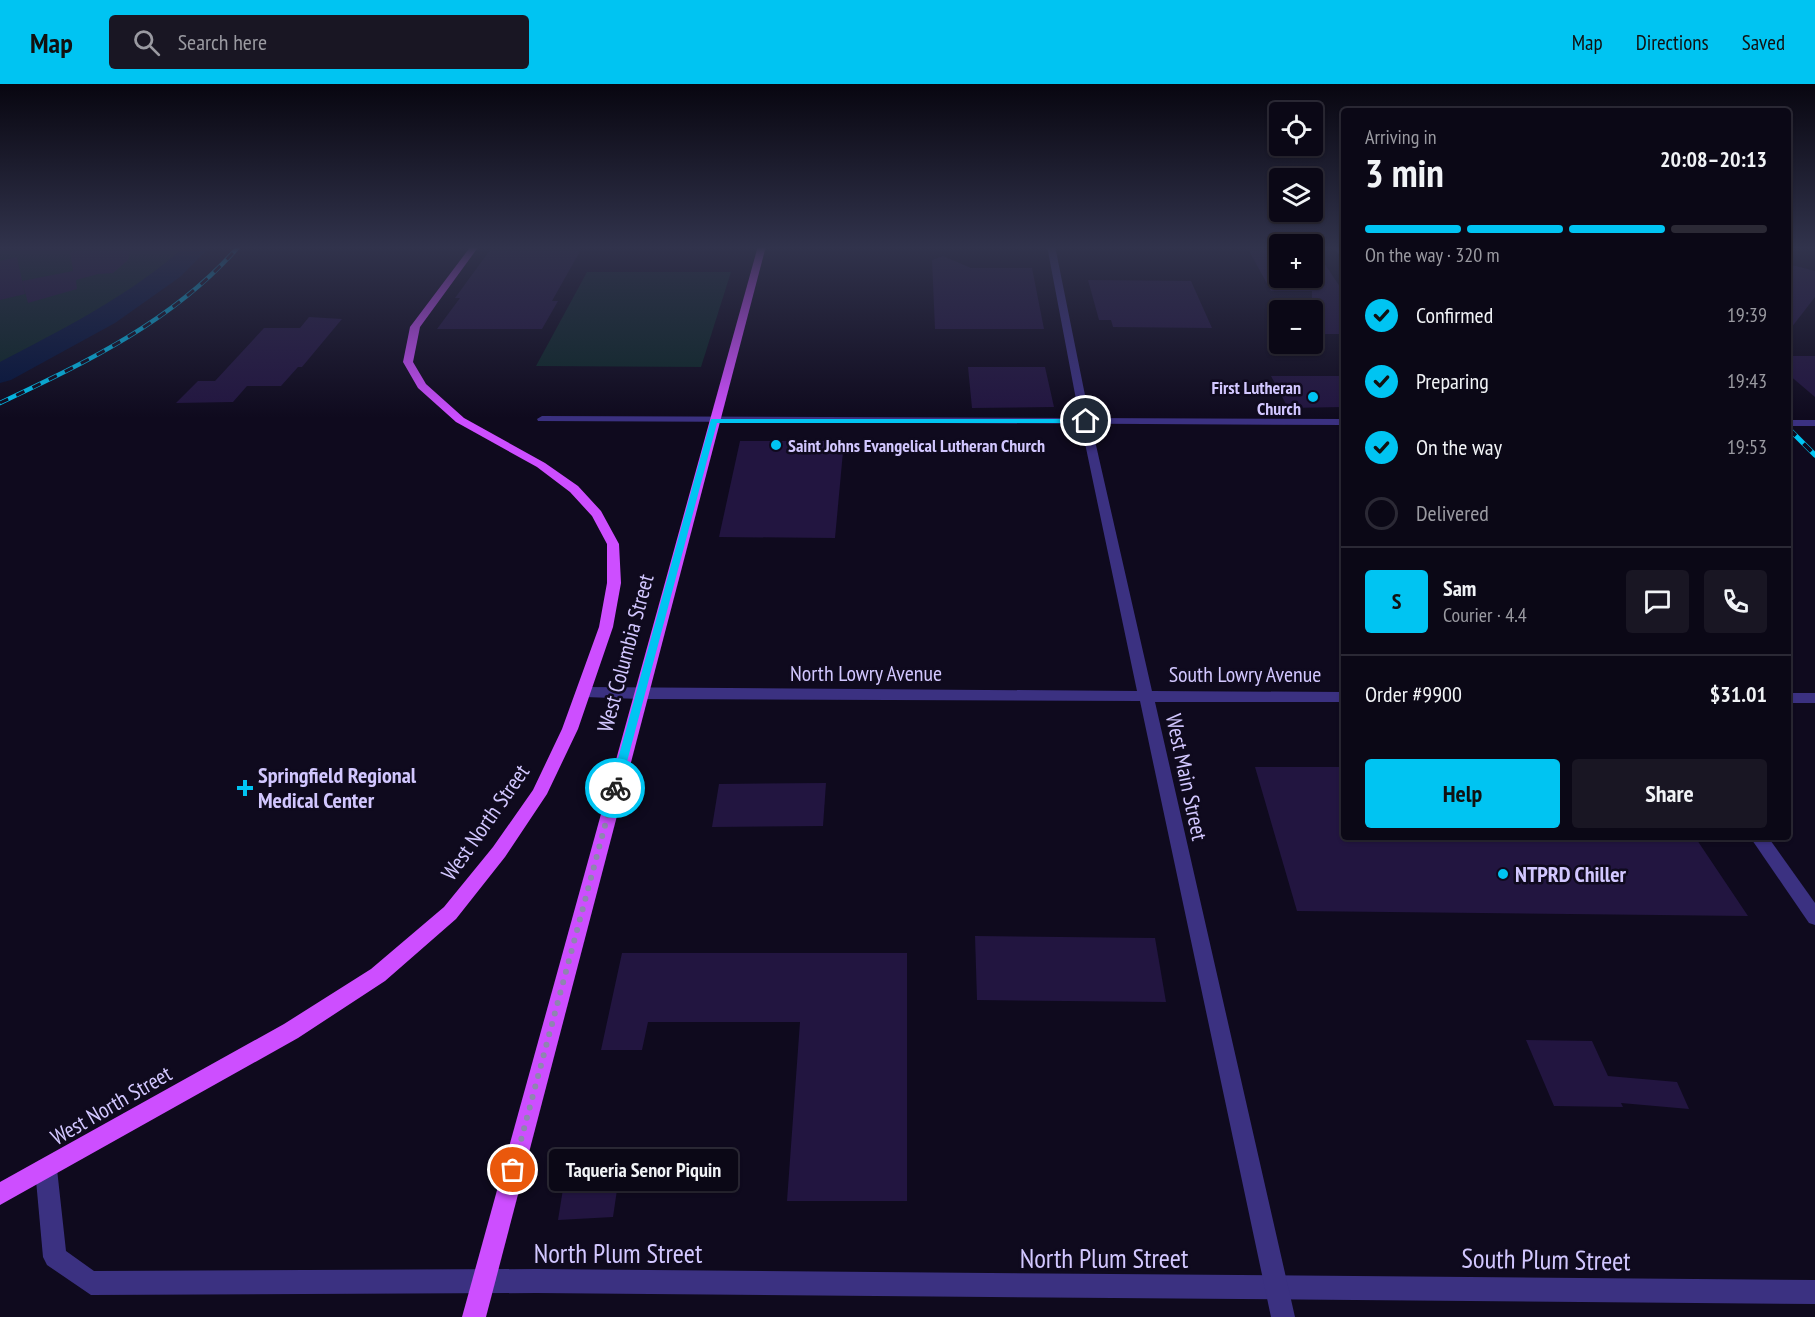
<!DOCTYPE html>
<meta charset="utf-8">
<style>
body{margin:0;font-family:"PT Sans Narrow",sans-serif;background:#191623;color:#f1f3f6;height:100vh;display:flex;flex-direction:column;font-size:22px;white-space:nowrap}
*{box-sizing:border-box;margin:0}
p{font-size:20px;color:#9a9aa1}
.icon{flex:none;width:33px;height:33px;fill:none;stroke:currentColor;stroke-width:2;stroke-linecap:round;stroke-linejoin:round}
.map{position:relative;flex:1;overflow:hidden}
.sheet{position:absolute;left:1341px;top:24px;width:450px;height:732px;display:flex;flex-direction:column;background:#0b0816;border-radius:6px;box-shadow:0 2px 4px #0004,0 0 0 2px #2b2935}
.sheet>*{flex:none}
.controls{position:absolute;left:1269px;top:18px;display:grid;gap:12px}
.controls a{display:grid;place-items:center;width:54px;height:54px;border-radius:6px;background:#0b0816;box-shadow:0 2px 4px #0004,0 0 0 2px #2b2935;font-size:30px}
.pin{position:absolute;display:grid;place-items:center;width:51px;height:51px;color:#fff;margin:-26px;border:3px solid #fff;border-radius:50%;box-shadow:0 2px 6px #0007}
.courier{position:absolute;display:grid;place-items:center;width:60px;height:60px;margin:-30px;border:4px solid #00c4f2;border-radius:50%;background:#fff;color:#222;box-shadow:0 2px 8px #0007}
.bubble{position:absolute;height:42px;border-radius:6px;background:#0b0816;box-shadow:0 2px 4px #0004,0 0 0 2px #2b2935;font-size:20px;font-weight:800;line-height:42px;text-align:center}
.summary em{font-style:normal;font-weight:800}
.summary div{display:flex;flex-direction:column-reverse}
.summary{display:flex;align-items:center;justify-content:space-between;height:102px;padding:0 24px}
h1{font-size:39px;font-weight:800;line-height:45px}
.bar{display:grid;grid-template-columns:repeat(4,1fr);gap:9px 6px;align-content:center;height:72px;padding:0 24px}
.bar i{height:8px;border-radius:4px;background:#2b2935}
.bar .selected{background:#00c4f2}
.bar p{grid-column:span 4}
.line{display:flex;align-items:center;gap:15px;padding:0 24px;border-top:2px solid #2b2935}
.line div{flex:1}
.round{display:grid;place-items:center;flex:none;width:63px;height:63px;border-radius:6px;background:#191623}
ol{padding:0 24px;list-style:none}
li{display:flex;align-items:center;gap:18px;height:66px}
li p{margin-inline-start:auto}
li .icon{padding:6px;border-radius:50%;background:#00c4f2;color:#111;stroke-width:4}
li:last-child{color:#9a9aa1}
li i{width:33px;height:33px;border:3px solid #2b2935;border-radius:50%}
.primary-button{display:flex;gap:12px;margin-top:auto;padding:12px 24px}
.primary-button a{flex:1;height:69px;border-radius:6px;background:#00c4f2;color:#111;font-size:24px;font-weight:800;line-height:69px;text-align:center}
.primary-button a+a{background:#191623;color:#f1f3f6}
header{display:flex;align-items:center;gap:36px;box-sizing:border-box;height:84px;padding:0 30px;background:#00c4f2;color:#111}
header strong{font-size:28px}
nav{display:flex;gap:33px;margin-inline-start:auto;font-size:21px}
.search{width:420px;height:54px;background:#191623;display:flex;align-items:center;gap:15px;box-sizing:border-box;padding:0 21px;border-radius:6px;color:#9a9aa1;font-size:22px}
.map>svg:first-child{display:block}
.green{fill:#0d2728}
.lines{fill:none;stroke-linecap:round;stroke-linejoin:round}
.river{fill:#05143c;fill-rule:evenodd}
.building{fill:#221540}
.minor{fill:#3b3181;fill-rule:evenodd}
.tertiary{fill:#3b3181;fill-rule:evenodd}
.primary{fill:#cd4eff;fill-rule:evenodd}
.rail-far1-casing{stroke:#00c4f2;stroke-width:4.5}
.rail-casing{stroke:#00c4f2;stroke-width:5}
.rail-far1{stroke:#0f0a1e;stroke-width:3;stroke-dasharray:9;stroke-linecap:butt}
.rail{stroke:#0f0a1e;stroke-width:4;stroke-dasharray:11;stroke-linecap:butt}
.route{fill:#00c4f2}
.done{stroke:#8e85b0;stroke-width:6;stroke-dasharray:0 10.8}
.poi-dot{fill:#00c4f2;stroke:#0f0a1e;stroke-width:2}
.labels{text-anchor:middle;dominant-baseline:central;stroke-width:5;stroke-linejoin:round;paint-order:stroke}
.far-poi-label{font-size:18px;font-weight:bold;fill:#d2c7ff;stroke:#0f0a1e;text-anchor:end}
.street-label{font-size:22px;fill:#d2c7ff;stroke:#0f0a1e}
.poi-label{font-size:22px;font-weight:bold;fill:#d2c7ff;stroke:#0f0a1e;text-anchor:start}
.near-street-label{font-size:27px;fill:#d2c7ff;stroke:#0f0a1e}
</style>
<header>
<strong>Map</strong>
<div class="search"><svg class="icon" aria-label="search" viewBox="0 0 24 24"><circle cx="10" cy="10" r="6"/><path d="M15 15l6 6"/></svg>Search here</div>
<nav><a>Map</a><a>Directions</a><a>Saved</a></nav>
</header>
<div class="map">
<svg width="1815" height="1233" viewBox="0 0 1815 1233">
<rect width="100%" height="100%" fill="#0f0a1e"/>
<g class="green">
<path d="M0,162H188C170,187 136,204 110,220C74,241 39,262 0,279Z"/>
<polygon points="587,188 731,188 701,283 536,282"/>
</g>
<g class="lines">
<path class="river" d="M185,162H211L180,193L115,239L11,296L0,299V278C65,244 131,211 185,162Z"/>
</g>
<g class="building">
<polygon points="105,162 131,162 128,176 113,189 98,190 76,196 77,205 28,219 22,197 73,187 70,168"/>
<polygon points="493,162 583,162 552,217 558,217 542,245 437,245 460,214 455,214"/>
<polygon points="1248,165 1280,165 1280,194 1312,194 1312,165 1315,165 1344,209 1344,250 1312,250 1312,207 1271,207"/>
<polygon points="943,172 971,184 1032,184 1044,245 935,245 932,176"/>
<polygon points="17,173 25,210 0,216 0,177"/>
<polygon points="1788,180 1815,187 1815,213 1788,248"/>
<polygon points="1088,196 1191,197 1212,244 1113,243 1111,236 1099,236"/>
<polygon points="309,233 342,235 302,283 298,283 281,302 247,302 233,318 176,319 198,297 215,297 264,244 300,244"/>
<polygon points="1788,272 1815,272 1815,313 1788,290"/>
<polygon points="968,283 1045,283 1054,323 972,324"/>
<polygon points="1271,292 1344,292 1344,323 1288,324"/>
<polygon points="740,357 844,357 835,454 719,453"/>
<polygon points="1255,683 1344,683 1344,753 1695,753 1748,832 1297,827"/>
<polygon points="826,699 823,742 712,743 719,700"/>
<polygon points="975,852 1155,854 1166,918 977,916"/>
<polygon points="622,869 907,869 907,1117 787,1117 800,938 648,938 642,966 601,966"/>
<polygon points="1526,956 1592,957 1608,992 1677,998 1689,1025 1621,1019 1623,1023 1554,1022"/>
<polygon points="622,1072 613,1133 558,1136 568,1074"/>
</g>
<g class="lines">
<g class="minor">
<polygon points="542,332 1344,335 1344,341 538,337 537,335"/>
<rect x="1788" y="336" width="27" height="6"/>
<polygon points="46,1074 54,1077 57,1085 66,1167 94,1187 536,1185 1815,1196 1815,1220 536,1209 91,1211 47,1181 43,1173 35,1085 38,1077"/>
</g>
<g class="tertiary">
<polygon points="1047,162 1055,162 1088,326 1152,607 1344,608 1344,618 1155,618 1295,1233 1271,1233 1140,617 640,615 585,613 578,608 585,603 1137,607 1078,326"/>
<polygon points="1332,162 1340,162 1344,167 1344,176"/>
<rect x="1788" y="609" width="27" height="10"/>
<polygon points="1750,753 1768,753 1815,819 1815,841 1809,839"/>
</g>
<g class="primary">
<polygon points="471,162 479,162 420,243 413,278 426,300 464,334 545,379 578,402 601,427 619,460 621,499 613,543 578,645 547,710 505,773 456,835 385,897 298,954 0,1121 0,1098 284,940 371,885 444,823 493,763 533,706 562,645 599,543 607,499 607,460 592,432 570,408 537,383 456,338 418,304 403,278 410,243"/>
<polygon points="758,162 766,162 486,1233 462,1233"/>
</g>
<g class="rail-far1-casing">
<path id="rail-far1" d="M0,319C87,278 175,236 239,162"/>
</g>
<g class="rail-casing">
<polyline id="rail" points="1788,344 1815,371"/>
</g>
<use href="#rail-far1" class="rail-far1"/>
<use href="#rail" class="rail"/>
</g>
<linearGradient id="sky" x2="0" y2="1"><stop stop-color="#080610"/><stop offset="0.49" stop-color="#31334c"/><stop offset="1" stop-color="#31334c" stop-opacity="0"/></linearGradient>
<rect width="1815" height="334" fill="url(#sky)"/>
<polygon class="route" points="711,335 1086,335 1089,337 1086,339 717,339 620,704 615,708 610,704"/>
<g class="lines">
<polyline class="done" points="513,1086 615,704"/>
</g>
<g class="poi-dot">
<circle cx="1313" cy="313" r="6"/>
<circle cx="776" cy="361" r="6"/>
<path d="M242 695h6v6h6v6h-6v6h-6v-6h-6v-6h6z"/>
<circle cx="1503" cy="790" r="6"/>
</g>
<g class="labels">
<g class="far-poi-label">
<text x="1301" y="303">First Lutheran<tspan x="1301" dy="21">Church</tspan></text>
<text x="788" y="361" text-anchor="start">Saint Johns Evangelical Lutheran Church</text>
</g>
<g class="street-label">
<text transform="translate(625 569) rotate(-75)">West Columbia Street</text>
<text x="866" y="589">North Lowry Avenue</text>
<text x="1245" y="590">South Lowry Avenue</text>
<text transform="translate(1187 693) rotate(78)">West Main Street</text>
<text transform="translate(485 738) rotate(-55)">West North Street</text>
<text transform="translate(111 1021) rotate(-30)">West North Street</text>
</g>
<g class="poi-label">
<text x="258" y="691">Springfield Regional<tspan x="258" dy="25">Medical Center</tspan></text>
<text x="1515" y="790">NTPRD Chiller</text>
</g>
<g class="near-street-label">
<text x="618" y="1169">North Plum Street</text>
<text x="1104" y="1174">North Plum Street</text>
<text transform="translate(1546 1175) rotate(1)">South Plum Street</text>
</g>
</g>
</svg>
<div class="controls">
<a><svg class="icon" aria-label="locate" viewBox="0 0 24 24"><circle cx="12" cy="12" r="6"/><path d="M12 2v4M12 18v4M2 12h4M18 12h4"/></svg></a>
<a><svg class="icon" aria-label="layers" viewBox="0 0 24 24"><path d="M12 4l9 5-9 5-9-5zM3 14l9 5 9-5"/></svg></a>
<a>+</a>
<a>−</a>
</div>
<div class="pin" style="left:513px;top:1086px;background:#ea580c"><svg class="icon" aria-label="bag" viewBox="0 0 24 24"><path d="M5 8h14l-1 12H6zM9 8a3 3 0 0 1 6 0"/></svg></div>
<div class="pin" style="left:1086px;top:337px;background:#1f2937"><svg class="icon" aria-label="home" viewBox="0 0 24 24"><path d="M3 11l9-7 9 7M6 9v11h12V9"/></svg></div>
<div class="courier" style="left:615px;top:704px"><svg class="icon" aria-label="bike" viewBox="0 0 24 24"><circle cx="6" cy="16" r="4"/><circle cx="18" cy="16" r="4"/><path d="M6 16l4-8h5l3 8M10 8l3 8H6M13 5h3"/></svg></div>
<div class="bubble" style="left:549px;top:1065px;width:189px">Taqueria Senor Piquin</div>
<section class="sheet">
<div class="summary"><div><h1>3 min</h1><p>Arriving in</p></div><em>20:08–20:13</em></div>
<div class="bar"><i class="selected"></i><i class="selected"></i><i class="selected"></i><i></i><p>On the way · 320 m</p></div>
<ol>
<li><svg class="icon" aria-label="check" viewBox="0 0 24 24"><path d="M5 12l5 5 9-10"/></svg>Confirmed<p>19:39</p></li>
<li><svg class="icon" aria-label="check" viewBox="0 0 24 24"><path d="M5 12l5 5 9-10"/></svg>Preparing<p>19:43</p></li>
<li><svg class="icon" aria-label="check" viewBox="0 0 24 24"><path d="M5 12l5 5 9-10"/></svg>On the way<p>19:53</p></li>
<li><i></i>Delivered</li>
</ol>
<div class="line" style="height:108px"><b class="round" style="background:#00c4f2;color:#111">S</b><div><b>Sam</b><p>Courier · 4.4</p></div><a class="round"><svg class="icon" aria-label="chat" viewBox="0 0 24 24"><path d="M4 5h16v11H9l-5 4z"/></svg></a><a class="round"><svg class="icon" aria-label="phone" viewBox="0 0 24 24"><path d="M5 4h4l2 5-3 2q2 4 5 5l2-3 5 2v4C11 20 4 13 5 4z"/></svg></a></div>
<div class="line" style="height:78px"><div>Order #9900</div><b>$31.01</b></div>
<div class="primary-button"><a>Help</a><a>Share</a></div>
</section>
</div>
